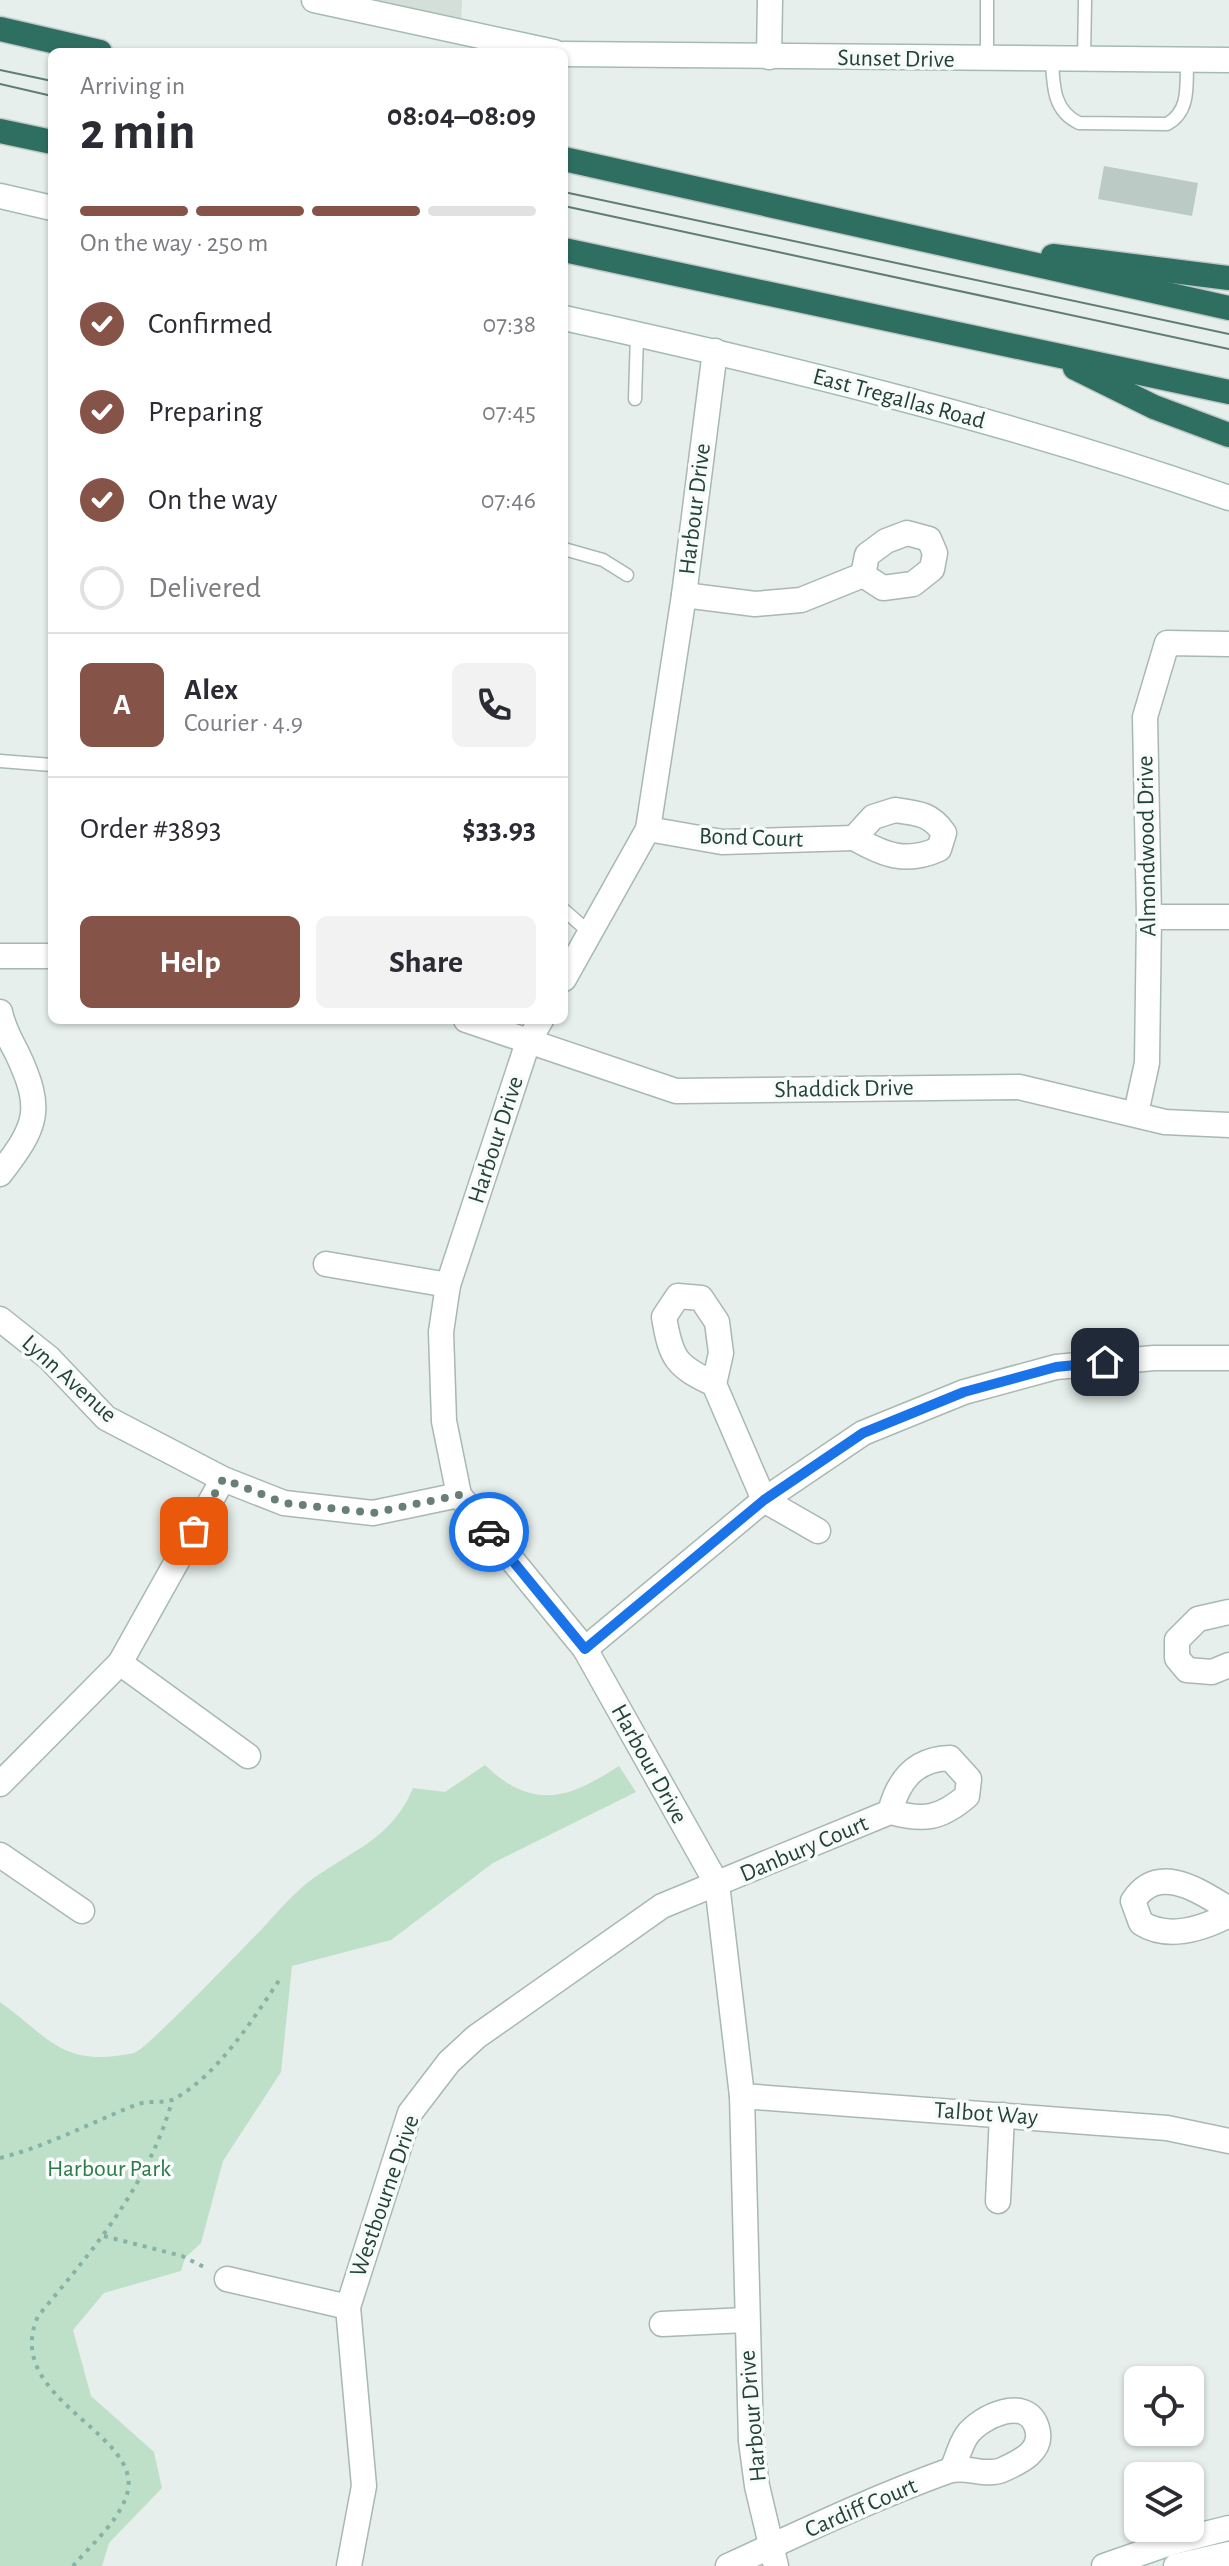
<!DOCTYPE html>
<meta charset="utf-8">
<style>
body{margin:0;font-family:"Alegreya Sans",sans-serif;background:#f2f2f3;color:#2b2b33;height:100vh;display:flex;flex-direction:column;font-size:30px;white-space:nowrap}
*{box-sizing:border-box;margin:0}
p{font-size:26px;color:#7c7c81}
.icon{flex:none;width:44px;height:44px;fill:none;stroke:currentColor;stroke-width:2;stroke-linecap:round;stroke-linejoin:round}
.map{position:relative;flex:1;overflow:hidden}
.drawer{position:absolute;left:48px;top:48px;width:520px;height:976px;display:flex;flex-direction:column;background:#fff;border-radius:12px;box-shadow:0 2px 6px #0004}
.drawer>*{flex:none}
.tools{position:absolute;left:1124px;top:2366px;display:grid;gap:16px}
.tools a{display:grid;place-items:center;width:80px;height:80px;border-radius:12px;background:#fff;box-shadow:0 2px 6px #0004;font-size:40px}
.pin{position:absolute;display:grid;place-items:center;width:68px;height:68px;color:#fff;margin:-34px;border-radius:16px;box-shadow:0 4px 12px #0006}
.courier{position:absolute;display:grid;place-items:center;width:80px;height:80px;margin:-40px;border:6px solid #1a73e8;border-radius:50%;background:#fff;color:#222;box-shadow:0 2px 10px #0007}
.overview em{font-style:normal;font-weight:700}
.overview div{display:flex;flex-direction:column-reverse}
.overview{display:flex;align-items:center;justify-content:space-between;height:136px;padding:0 32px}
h1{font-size:52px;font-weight:700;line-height:60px}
.bar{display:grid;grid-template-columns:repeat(4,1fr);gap:12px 8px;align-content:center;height:96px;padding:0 32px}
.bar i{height:10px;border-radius:6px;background:#e1e1e2}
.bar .selected{background:#855347}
.bar p{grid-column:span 4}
.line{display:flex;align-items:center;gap:20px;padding:0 32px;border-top:2px solid #e1e1e2}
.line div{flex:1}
.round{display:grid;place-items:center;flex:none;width:84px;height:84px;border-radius:12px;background:#f2f2f3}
ol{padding:0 32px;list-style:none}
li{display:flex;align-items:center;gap:24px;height:88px}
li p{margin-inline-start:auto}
li .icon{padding:8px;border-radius:50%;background:#855347;color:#fff;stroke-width:4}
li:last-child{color:#7c7c81}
li i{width:44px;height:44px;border:4px solid #e1e1e2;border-radius:50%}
.action{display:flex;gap:16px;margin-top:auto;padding:16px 32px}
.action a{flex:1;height:92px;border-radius:12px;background:#855347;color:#fff;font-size:32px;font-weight:700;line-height:92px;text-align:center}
.action a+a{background:#f2f2f3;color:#2b2b33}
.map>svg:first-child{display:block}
.built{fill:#d4dfda}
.green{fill:#bfe0c8}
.building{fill:#bbcac4}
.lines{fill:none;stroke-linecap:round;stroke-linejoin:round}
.lane-casing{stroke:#a8b8b2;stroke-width:15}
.street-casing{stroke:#a8b8b2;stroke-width:27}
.secondary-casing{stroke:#a4bbb3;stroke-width:27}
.highway-casing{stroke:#c2cac8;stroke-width:27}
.path{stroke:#86b3a5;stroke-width:4;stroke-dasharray:4 6;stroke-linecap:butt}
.lane{stroke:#fff;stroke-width:12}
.street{stroke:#fff;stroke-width:24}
.secondary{stroke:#fff;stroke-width:24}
.highway{stroke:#2f6f62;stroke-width:24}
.tram{stroke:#5f7d75;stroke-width:2}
.done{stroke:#687f78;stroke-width:8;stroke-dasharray:0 14.4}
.route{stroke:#1a73e8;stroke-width:10}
.labels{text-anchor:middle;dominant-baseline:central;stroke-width:7;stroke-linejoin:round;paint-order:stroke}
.street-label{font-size:24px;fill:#24423a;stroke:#f7fbf9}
.park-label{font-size:24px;fill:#2d7a4b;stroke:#f7fbf9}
</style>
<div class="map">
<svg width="1229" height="2566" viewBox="0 0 1229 2566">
<rect width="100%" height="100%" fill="#e6efeb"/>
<polygon class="built" points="314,0 462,0 461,32"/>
<path class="green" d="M485,1765C533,1811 568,1799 619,1766L636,1792L493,1863L391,1940L292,1966L281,2072L223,2161L201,2243L185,2258L181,2271L104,2293L73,2330L91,2396L154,2452L162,2488L109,2543L102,2566H0V2002C51,2039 63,2068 134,2053C146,2050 243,1948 260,1931C275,1915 290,1897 307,1883C349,1851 391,1841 413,1788L445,1792Z"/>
<polygon class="building" points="1104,166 1198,183 1192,216 1098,199"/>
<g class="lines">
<g class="lane-casing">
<g id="lane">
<polyline points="987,0 987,59"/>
<path d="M1052,59C1053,85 1053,111 1079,123L1167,124C1191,111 1186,84 1187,60"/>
<polyline points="1084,59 1085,0"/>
<polyline points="635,399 637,334"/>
<polyline points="564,549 603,560 627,575"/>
<polyline points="0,761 52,765"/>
<polyline points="564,910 590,933"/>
</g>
</g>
<g class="street-casing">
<g id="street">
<polyline points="769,57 770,0"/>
<polygon points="907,533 929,539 935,553 932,569 913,584 883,588 863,575 867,555 886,541"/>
<polyline points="684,595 755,604 801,600 863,575"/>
<path d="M895,810C918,813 931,814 944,833L939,849C906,864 884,855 854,838L873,817Z"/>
<polyline points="648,829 722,842 854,838"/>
<polyline points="1149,917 1229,917"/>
<polyline points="0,956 52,956"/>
<polyline points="564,979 648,829 684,595 715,351"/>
<path d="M0,1012C3,1027 10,1040 17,1053C44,1110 37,1126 0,1174"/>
<polyline points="466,1020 676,1091 1019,1087 1165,1122 1229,1125"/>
<polyline points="541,1020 528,1042 448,1285 441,1332 444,1421 459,1495 585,1649 717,1884 742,2096 751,2441 757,2486 776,2566"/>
<polyline points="1136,1113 1147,1063 1149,917 1145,717 1167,643 1229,644"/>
<polyline points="326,1264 448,1285"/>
<polyline points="0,1319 49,1358 106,1418 223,1479 284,1503 373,1513 459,1495"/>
<path d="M714,1384C676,1366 671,1359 664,1317L678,1296L701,1298L717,1322L721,1353L714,1384L764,1500L818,1531"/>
<polyline points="1229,1612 1198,1619 1177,1640 1177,1658 1187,1670 1212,1672 1229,1665"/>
<polyline points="585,1649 764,1500 863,1433 964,1392 1056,1367 1154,1358 1229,1358"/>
<polyline points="120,1663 248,1756"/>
<polyline points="0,1784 120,1663 223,1479"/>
<polyline points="0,1855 82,1911"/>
<path d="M1229,1909C1199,1891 1159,1862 1133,1901L1141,1923C1168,1940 1202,1929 1229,1915"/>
<polyline points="742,2096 1167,2128 1229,2141"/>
<polyline points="998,2201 1002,2115"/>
<polyline points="227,2279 348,2307"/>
<polyline points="662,2324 746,2320"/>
<path d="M349,2566L364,2486L348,2307L410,2113L449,2062L476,2037L662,1906L890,1812C924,1821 940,1819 967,1796L969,1779L950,1758C914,1759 898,1781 890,1812"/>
<path d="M728,2566C800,2533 873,2498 948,2471C965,2465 986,2477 1002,2470C1020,2462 1044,2451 1037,2428C1027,2394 980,2417 967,2435C960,2445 957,2459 952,2469"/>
</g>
</g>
<g class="secondary-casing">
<g id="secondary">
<polyline points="314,0 554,52"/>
<polyline points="564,54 1229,60"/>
<polyline points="0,196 52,208"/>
<path d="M564,318C788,367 1012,422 1229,498"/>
<polyline points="1104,2566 1173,2542 1229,2528"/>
<polyline points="1176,2566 1229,2554"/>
</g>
</g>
<g class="highway-casing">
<g id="highway">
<polyline points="0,29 100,52"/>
<polyline points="0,131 52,142"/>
<polyline points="564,159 1229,308"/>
<polyline points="564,250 1229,392"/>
<polyline points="1053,256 1229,278"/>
<polyline points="1075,368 1154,407 1229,435"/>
</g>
</g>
<g class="path">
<path d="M0,2158C48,2146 92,2122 138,2104C150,2100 164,2104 174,2099C217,2076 254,2018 280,1979"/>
<polyline points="104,2236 182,2256 208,2269"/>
<path d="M73,2566C90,2546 117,2523 126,2497C150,2434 0,2401 38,2316C93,2250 148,2186 172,2101"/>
</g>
<use href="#lane" class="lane"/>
<use href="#street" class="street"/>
<use href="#secondary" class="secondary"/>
<use href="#highway" class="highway"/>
<g class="tram">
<polyline points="0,70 52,81"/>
<polyline points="0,84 52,96"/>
<polyline points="564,192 1229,334"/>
<polyline points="564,206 1229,349"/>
</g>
</g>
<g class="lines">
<polyline class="done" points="194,1531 223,1479 284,1503 373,1513 459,1495 489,1532"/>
<polyline class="route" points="489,1532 585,1649 764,1500 863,1433 964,1392 1056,1367 1105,1362"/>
</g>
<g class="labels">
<g class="street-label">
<text transform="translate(896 59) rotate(1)">Sunset Drive</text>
<text transform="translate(899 399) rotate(15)">East Tregallas Road</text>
<text transform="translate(695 509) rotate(-83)">Harbour Drive</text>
<text transform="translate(751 838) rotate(2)">Bond Court</text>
<text transform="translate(1147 846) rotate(-91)">Almondwood Drive</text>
<text transform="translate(844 1089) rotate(-1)">Shaddick Drive</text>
<text transform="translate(496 1140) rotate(-72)">Harbour Drive</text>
<text transform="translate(69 1379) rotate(42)">Lynn Avenue</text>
<text transform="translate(649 1764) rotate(61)">Harbour Drive</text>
<text transform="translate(804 1849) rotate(-23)">Danbury Court</text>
<text transform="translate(986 2114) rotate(4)">Talbot Way</text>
<text transform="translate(385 2196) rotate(-71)">Westbourne Drive</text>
<text transform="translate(753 2416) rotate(-95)">Harbour Drive</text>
<text transform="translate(861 2508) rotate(-23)">Cardiff Court</text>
</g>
<g class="park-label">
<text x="109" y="2169">Harbour Park</text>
</g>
</g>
</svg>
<div class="tools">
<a><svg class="icon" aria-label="locate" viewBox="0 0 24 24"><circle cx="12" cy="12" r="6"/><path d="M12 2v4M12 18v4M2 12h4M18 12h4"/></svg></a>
<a><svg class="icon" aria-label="layers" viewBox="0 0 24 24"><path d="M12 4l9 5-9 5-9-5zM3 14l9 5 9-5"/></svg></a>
</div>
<div class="pin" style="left:194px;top:1531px;background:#ea580c"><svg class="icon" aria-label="bag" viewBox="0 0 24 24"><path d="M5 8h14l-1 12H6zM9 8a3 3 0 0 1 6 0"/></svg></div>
<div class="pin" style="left:1105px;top:1362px;background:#1f2937"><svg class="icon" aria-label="home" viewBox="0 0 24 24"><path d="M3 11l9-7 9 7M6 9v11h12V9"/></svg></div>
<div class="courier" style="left:489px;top:1532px"><svg class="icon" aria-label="car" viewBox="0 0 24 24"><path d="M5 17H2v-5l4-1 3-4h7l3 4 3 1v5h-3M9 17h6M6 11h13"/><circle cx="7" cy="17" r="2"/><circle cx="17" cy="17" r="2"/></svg></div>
<section class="drawer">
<div class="overview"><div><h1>2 min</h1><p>Arriving in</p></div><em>08:04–08:09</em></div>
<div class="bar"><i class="selected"></i><i class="selected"></i><i class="selected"></i><i></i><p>On the way · 250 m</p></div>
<ol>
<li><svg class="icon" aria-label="check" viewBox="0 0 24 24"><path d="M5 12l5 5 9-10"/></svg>Confirmed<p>07:38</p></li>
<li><svg class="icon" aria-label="check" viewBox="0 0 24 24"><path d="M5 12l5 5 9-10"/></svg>Preparing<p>07:45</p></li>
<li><svg class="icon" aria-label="check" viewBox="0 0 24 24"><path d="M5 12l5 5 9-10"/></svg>On the way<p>07:46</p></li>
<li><i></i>Delivered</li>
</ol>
<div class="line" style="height:144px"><b class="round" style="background:#855347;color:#fff">A</b><div><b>Alex</b><p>Courier · 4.9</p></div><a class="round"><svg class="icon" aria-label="phone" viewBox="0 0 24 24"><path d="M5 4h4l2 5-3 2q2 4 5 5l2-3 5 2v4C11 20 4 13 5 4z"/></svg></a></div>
<div class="line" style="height:104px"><div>Order #3893</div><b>$33.93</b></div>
<div class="action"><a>Help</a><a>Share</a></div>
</section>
</div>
